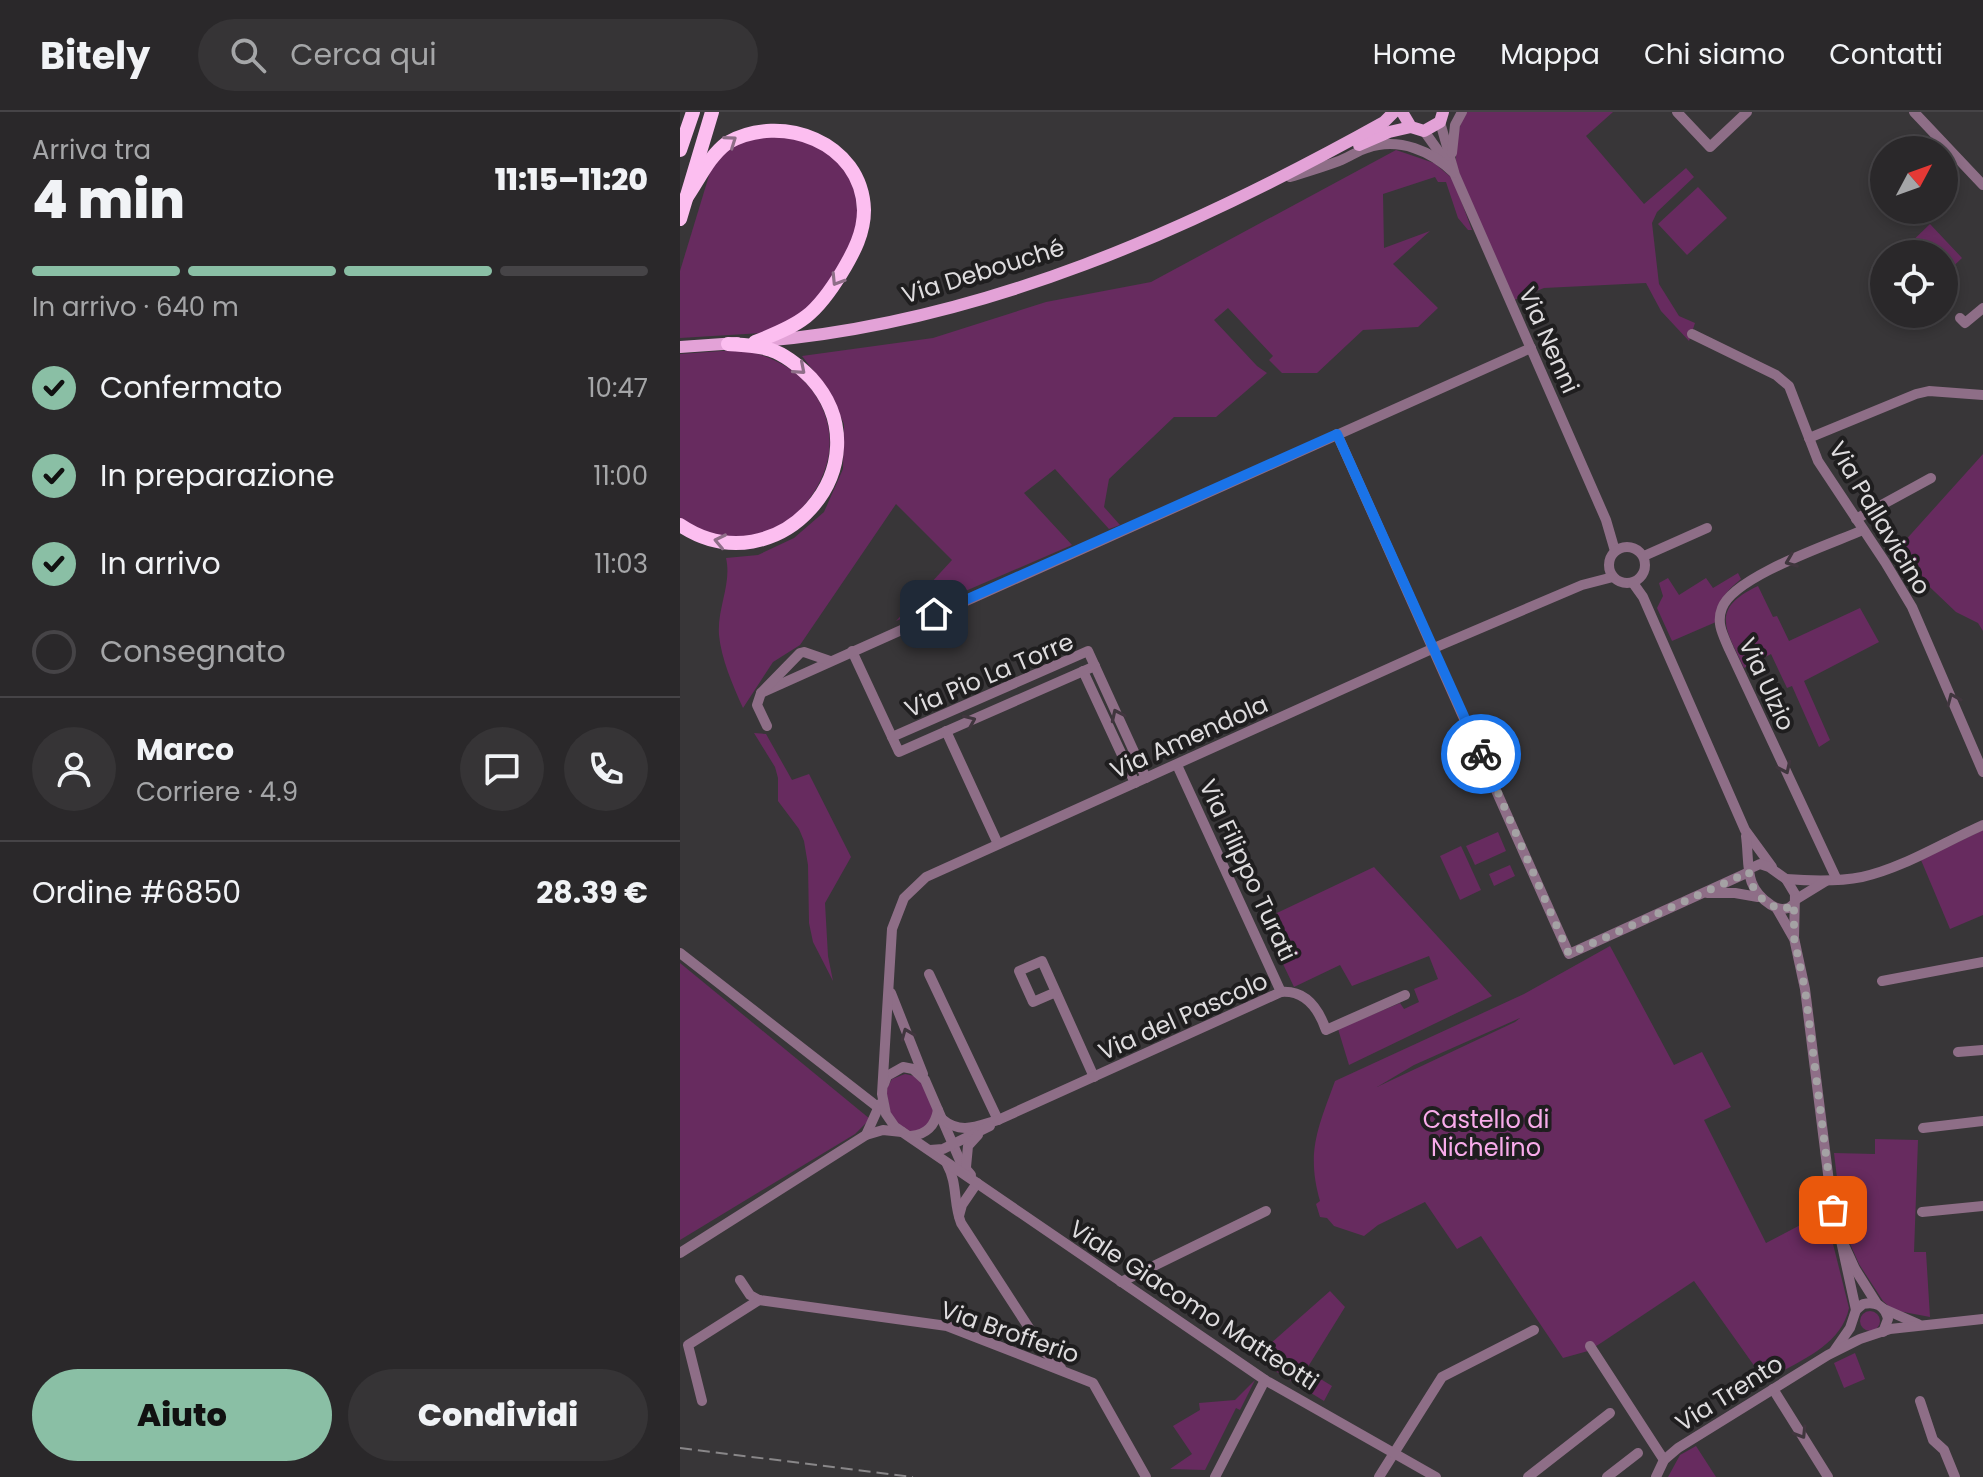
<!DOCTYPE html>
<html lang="it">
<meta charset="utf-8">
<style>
body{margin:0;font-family:Poppins,sans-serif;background:#363436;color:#f1f3f6;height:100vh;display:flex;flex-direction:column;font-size:30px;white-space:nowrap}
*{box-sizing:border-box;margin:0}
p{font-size:26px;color:#a5a6a8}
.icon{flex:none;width:44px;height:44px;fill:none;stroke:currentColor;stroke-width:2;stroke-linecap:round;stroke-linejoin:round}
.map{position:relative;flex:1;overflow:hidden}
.panel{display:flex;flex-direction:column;background:#2a282a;width:680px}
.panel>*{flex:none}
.needle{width:52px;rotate:49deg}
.buttons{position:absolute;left:1190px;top:24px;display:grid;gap:16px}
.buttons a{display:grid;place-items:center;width:88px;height:88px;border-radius:50%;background:#2a282a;box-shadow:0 4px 12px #0003,0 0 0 2px #464447;font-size:40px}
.pin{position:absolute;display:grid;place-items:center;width:68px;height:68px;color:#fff;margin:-34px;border-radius:16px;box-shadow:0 4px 12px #0006}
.courier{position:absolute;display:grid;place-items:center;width:80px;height:80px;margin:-40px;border:6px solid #1a73e8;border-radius:50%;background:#fff;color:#222;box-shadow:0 2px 10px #0007}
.head em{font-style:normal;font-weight:800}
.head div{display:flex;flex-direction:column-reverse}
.head{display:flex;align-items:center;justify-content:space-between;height:136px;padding:0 32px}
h1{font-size:52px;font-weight:800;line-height:60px}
.bar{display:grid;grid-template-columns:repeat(4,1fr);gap:12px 8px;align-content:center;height:96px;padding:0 32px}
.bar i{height:10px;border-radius:6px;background:#464447}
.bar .on{background:#8abfa5}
.bar p{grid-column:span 4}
.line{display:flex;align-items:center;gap:20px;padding:0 32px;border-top:2px solid #464447}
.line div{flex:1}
.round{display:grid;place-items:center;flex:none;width:84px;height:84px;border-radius:42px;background:#363436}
ol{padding:0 32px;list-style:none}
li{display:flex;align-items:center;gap:24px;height:88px}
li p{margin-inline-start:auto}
li .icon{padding:8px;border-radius:50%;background:#8abfa5;color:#111;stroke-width:4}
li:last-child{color:#a5a6a8}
li i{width:44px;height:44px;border:4px solid #464447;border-radius:50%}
.primary-button{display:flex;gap:16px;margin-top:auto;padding:16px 32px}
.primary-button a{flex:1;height:92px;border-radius:48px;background:#8abfa5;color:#111;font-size:32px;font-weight:800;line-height:92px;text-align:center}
.primary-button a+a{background:#363436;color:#f1f3f6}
header{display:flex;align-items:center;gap:48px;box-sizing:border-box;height:112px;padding:0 40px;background:#2a282a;border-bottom:2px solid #464447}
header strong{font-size:38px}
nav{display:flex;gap:44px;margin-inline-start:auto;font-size:28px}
.search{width:560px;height:72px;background:#363436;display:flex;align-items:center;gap:20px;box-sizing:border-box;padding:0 28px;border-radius:44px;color:#a5a6a8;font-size:30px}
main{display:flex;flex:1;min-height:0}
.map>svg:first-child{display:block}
.green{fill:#672b5f;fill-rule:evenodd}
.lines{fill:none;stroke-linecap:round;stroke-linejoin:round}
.minor{stroke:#8e6e87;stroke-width:10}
.major{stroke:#e3a2d7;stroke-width:12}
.highway{stroke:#fcbef0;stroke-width:14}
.rail{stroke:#898789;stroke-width:2;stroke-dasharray:12 6;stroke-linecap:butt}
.oneway{stroke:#8e6e88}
.oneway2{stroke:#40363e}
.done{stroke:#a4a2a4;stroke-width:8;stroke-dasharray:0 14.4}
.route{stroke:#1a73e8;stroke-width:10}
.labels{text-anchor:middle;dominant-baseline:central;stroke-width:8;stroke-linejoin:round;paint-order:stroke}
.street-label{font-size:24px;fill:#dedcde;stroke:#1f1e1f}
.park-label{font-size:24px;fill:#f8abea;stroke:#1f1e1f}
</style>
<header>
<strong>Bitely</strong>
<div class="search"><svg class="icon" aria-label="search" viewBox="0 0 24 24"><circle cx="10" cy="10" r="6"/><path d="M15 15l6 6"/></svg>Cerca qui</div>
<nav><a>Home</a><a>Mappa</a><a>Chi siamo</a><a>Contatti</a></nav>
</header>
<main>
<section class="panel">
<div class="head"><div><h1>4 min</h1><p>Arriva tra</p></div><em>11:15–11:20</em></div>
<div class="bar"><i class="on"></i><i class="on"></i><i class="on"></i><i></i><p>In arrivo · 640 m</p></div>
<ol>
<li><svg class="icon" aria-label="check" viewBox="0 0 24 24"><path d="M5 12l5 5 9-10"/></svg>Confermato<p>10:47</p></li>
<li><svg class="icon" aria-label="check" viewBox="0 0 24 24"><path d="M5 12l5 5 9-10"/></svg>In preparazione<p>11:00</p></li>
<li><svg class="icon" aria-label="check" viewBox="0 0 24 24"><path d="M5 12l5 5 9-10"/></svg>In arrivo<p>11:03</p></li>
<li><i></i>Consegnato</li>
</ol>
<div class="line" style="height:144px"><a class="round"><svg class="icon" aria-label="person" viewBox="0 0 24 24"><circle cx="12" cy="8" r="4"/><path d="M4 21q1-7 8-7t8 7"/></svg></a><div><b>Marco</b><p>Corriere · 4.9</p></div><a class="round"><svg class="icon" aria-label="chat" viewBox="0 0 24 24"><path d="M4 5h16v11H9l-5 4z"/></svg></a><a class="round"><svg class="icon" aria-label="phone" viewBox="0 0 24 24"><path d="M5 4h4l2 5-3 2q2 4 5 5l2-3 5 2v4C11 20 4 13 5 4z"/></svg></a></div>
<div class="line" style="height:104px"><div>Ordine #6850</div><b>28.39 €</b></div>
<div class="primary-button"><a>Aiuto</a><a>Condividi</a></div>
</section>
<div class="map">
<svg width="1303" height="1365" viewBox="0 0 1303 1365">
<rect width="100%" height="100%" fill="#383638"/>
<g class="green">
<path d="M786,0H933L906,24L964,92L1006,56L1014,65L977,100L972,111L979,172L999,204L1015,211L1009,229L981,199L966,171L864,176L834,188L778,61C773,39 776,21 786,0Z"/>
<polygon points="107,19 158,45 175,77 178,107 171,133 139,185 120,205 82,221 0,226 0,159 31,57 51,33"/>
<path d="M716,38L754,51L773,67L792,118H788L778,106L766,70H758L755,65L703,82L704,136L750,119L713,152L758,196L738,215L683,218L637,261H602L589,248L593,244L548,196L534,208L577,254L587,261L536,305H494L429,367L424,395L440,413L429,417L375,357L344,381L392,433L216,509L272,448L216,392L120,533L93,550L63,596C53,574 41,546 39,523C37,496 52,472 46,446L78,443L114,426L144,400L163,357L164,312L149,279L122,244L253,226L366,190L471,170Z"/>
<polygon points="1018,75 1047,106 1007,143 978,112"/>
<polygon points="1250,112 1282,146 1264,163 1264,142 1223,142 1221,140"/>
<path d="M56,238C128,244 176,315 134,380C121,400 106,415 82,421C65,425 45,427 28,421C18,417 9,411 0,406V242Z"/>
<polygon points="1303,342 1303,519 1298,511 1276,500 1214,441"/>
<path d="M1058,461L1061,467C1045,480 1038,489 1036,510L992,529L977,496L983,484L979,471L988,466L999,483L1026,466L1033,476Z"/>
<path d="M1078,474L1093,505L1097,504L1109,529L1180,496L1199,530L1124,569L1150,628L1139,635L1112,574L1107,576L1091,542L1064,556C1046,517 1029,497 1078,474Z"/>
<polygon points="74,621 86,622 112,668 129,662 171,745 145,791 148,844 153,869 133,830 129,811 128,753 124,729 119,717 98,689 98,666 95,655"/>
<polygon points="1303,718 1303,803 1270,817 1241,748"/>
<polygon points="818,720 826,739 795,753 786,734"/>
<polygon points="781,734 801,778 780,788 760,744"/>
<polygon points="830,753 835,764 814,774 809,762"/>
<polygon points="694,755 812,884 669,953 658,917 720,891 724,897 739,890 734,877 758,867 749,844 672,874 660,853 614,875 582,808"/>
<path d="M930,834L994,953L1022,940L1051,995L1024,1008L1086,1131L1145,1100L1169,1196C1161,1235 1116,1250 1085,1269L1014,1169L921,1231L908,1239L883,1246L801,1124L777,1137L745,1090L698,1113L684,1124L654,1114L647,1106L640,1105L636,1092L640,1089C626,1040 638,1016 655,969L844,882ZM840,906L835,910L697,975L734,953Z"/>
<polygon points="0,851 190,1007 175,1022 0,1128"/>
<polygon points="225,962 239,965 255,998 250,1014 231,1021 220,1014 211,1004 206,978 212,967"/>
<polygon points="1195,1027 1238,1028 1234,1140 1246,1140 1250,1205 1213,1198 1203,1189 1179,1152 1163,1116 1154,1041 1195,1042"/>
<polygon points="650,1179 665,1195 626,1258 652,1274 644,1289 574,1246"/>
<circle cx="1190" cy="1209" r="10"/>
<polygon points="1175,1241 1185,1267 1164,1276 1154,1251"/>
<polygon points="575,1268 560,1298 556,1296 525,1358 490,1357 512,1342 493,1314 520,1298 519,1291 555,1288"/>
<polygon points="1016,1334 1036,1365 988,1365 1000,1343"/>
</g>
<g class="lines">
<g class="minor">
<polyline points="997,0 1030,35 1067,0"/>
<polyline points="1234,0 1303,73"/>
<polyline points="760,10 775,63 926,408 935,439"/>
<polyline points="744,19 767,51"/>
<polyline points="772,41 775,13 782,0"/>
<path d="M610,65C626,60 643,55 659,49C668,46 677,39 687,36C719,25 752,39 774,61"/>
<polyline points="1280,206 1285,211 1303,196"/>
<polyline points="1012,222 1096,263 1109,274 1138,349 1205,450 1232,495 1303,660"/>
<polyline points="657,322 889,842 1069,760"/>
<polyline points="1129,326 1236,282 1249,279 1303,283"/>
<polyline points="1176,407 1251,366"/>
<circle cx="947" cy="453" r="18"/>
<polyline points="964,444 1027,416"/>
<polyline points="953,471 963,485 1065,718 1092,755"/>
<polyline points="172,539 219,640 415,554"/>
<polyline points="403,559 455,671"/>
<polyline points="81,581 851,236"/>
<polyline points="87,614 77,593 81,581 120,541 124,540 150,549"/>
<polyline points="266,619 318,732"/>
<polyline points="212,625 408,539 466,666"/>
<polyline points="497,653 601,880"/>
<path d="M1066,724C1070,753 1063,775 1091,793C1098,797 1101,798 1109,796L1114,792"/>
<polyline points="1069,757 1080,752 1089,755 1106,767 1115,782 1114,826 1125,877 1150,1078 1176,1198"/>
<path d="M1106,767C1131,769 1157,770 1182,765C1223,756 1264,730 1303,713"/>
<path d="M1157,768L1049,537C1043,523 1036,511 1042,496C1054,464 1151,432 1183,418"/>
<polyline points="1027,781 1055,781 1078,785"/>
<polyline points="1115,788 1146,769"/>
<polyline points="1097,797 1113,825"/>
<polyline points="0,841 199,996"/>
<polyline points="249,862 318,1008"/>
<polyline points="1202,869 1303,850"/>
<polyline points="376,880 353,890 339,859 362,849 414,965"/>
<polyline points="211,881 243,962"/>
<polyline points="1278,940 1303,938"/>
<polyline points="204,972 207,964 223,955 233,957 245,968 281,1051 291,1063"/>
<path d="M262,1007C281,1023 297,1014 318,1008L601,880C626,878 639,898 646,918L725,883"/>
<polyline points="1243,1016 1303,1009"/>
<polyline points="186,1023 200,992"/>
<path d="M231,1024C247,1022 255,1014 258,998"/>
<polyline points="250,1038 263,1037 310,1014"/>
<path d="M267,1052C278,1072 273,1091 281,1111L364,1239L381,1256"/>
<polyline points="286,1055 288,1034 298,1023"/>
<polyline points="1242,1100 1303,1094"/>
<polyline points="279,1104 282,1093 297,1071"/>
<polyline points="1165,1135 1175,1157 1197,1192"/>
<polyline points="0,1141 186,1023 203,1018 222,1020"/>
<polyline points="60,1168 70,1183 79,1188 267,1214 413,1271 466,1365"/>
<polyline points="441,1170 586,1099"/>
<polyline points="1204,1197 1238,1212"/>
<polyline points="910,1234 984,1348"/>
<path d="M1154,1239L1170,1216L1176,1198L1183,1192C1196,1189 1205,1194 1208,1207L1203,1220"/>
<polyline points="1093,1277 1148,1365"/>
<polyline points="22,1289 8,1233 79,1188"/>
<polyline points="1240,1289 1253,1328 1264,1338 1275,1365"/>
<polyline points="535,1365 585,1268"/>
<polyline points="699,1365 762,1265 854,1218"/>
<polyline points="756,1365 585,1268 215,1015 206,1002 202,982 212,817 224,786 246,765 754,536 902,473 933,465"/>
<polyline points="848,1365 930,1301"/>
<polyline points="927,1365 958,1341"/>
<polyline points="976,1365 984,1348 998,1336 1148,1243 1180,1227 1210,1217 1303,1207"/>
</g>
<g class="major">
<polyline points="722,0 731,15 744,19 760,10 763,0"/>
<polyline points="679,33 709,20 731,15"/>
<path d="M83,229C305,210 512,117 704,10L714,0"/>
<polyline points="0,235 57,231"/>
</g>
<g class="highway">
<polyline points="0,38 13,0"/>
<path d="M4,89C18,70 28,45 47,31C101,0 182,30 184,98C184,121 174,140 162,160C136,203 122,212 75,230"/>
<polyline points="0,107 32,0"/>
<path d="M0,413C97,478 209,352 131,266C120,255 106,243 91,238C78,233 62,233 48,232"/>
</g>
<polyline class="rail" points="0,1336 233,1365"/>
</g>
<defs><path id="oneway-chevron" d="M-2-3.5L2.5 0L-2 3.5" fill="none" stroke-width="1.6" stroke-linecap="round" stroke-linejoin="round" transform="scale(2)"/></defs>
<g class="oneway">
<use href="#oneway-chevron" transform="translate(51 29) rotate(-35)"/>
<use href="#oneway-chevron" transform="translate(157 168) rotate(122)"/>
<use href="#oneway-chevron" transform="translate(120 257) rotate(41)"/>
<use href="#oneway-chevron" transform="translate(40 429) rotate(-168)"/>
</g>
<g class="oneway2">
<use href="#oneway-chevron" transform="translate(1111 449) rotate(158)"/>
<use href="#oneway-chevron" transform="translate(1273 587) rotate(-113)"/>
<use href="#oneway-chevron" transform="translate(437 603) rotate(-115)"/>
<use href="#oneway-chevron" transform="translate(290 609) rotate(-24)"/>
<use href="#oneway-chevron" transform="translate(1105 656) rotate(65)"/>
<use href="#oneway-chevron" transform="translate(227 922) rotate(-112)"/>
<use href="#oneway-chevron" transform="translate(1121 1321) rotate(58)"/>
</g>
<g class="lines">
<path class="done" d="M801,642L889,842L1069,760C1071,780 1084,792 1103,798L1114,792V826L1125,877L1153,1098"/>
<polyline class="route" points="254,502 657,322 801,642"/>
</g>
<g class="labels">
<g class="street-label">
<text transform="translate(303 159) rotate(-17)">Via Debouché</text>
<text transform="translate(869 228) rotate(66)">Via Nenni</text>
<text transform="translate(1200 406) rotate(59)">Via Pallavicino</text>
<text transform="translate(309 563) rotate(-23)">Via Pio La Torre</text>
<text transform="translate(1087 572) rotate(65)">Via Ulzio</text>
<text transform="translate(509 625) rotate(-24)">Via Amendola</text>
<text transform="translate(568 758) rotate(65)">Via Filippo Turati</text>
<text transform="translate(503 904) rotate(-24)">Via del Pascolo</text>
<text transform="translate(514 1193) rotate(33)">Viale Giacomo Matteotti</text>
<text transform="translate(330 1220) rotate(19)">Via Brofferio</text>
<text transform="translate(1049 1281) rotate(-32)">Via Trento</text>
</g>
<g class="park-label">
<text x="806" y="1007">Castello di<tspan x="806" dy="28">Nichelino</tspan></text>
</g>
</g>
</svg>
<div class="buttons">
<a><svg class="needle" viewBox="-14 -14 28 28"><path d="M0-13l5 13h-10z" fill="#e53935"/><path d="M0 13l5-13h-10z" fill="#a5a6a8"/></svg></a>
<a><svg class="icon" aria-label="locate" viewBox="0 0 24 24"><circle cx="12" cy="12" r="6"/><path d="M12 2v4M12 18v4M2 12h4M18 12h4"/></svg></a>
</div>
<div class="pin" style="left:1153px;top:1098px;background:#ea580c"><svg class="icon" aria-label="bag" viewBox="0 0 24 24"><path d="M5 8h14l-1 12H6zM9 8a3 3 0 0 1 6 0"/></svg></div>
<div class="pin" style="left:254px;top:502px;background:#1f2937"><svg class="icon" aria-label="home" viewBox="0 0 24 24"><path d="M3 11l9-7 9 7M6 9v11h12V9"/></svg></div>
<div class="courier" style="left:801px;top:642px"><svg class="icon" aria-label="bike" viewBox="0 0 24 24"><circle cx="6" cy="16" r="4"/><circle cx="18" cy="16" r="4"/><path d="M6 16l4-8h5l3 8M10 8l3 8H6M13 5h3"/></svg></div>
</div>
</main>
